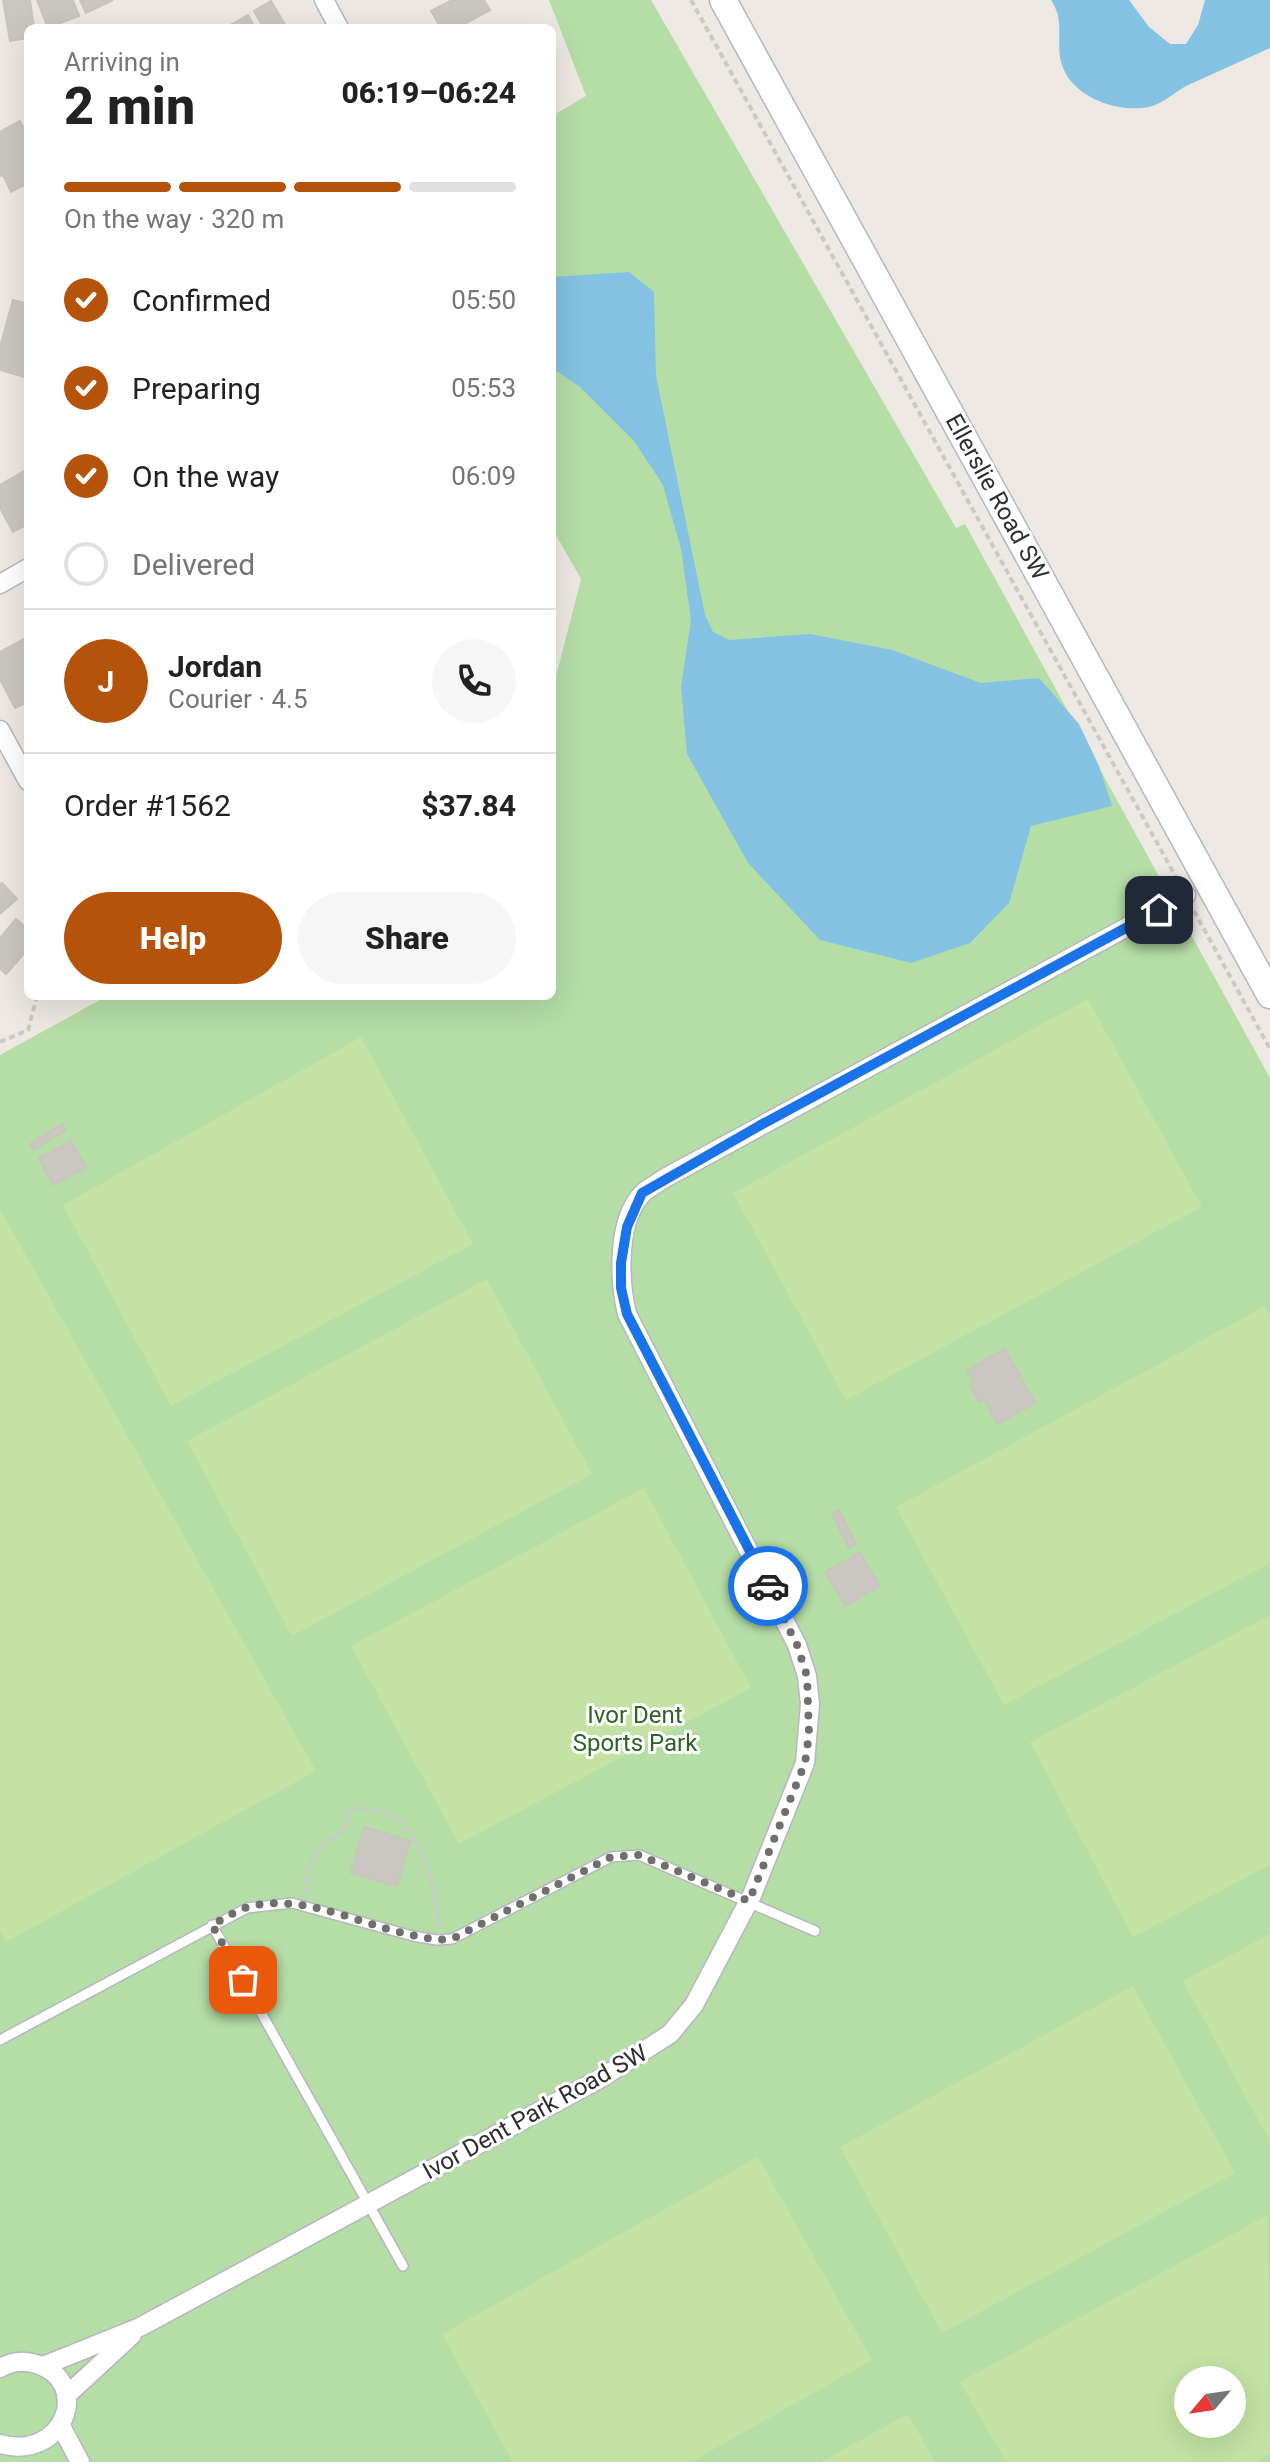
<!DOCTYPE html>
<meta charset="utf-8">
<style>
body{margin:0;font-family:Roboto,sans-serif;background:#f6f6f6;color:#222;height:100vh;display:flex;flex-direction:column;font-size:30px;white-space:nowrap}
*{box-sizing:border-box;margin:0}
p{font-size:26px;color:#767676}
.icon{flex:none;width:44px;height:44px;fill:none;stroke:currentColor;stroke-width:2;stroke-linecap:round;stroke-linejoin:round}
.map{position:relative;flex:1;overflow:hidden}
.details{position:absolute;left:24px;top:24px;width:532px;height:976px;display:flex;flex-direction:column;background:#fff;border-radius:12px;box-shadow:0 8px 32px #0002}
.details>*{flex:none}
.needle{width:52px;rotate:241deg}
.fabs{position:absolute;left:1174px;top:2366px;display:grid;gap:16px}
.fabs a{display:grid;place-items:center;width:72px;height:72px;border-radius:50%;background:#fff;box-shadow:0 8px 32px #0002;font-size:40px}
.pin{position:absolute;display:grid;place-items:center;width:68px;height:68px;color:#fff;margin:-34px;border-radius:16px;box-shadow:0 4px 12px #0006}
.courier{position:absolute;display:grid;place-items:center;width:80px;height:80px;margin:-40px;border:6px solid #1a73e8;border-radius:50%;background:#fff;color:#222;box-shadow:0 2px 10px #0007}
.summary em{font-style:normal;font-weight:800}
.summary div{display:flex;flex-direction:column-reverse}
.summary{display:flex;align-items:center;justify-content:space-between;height:136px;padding:0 40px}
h1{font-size:52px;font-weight:800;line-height:60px}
.bar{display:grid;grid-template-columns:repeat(4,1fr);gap:12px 8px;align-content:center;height:96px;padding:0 40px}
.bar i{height:10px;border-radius:6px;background:#e0e0e0}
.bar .active{background:#b45309}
.bar p{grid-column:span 4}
.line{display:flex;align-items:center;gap:20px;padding:0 40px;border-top:2px solid #e0e0e0}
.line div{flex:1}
.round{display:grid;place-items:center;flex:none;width:84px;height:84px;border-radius:42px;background:#f6f6f6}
ol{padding:0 40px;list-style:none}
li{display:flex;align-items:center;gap:24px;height:88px}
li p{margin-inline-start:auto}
li .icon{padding:8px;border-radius:50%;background:#b45309;color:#fff;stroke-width:4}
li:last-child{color:#767676}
li i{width:44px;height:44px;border:4px solid #e0e0e0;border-radius:50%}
.button{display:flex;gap:16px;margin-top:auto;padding:16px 40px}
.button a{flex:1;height:92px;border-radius:48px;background:#b45309;color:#fff;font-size:32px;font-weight:800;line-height:92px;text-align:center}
.button a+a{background:#f6f6f6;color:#222}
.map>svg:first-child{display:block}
.green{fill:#b5dda6;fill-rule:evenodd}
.pitch{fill:#c3e2a3;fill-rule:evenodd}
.water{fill:#83c2e2}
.building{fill:#cac7c0;stroke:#c9c5bc;stroke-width:2}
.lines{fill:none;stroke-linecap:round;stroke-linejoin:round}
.lane-casing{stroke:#b6b7c0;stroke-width:12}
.street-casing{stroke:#b6b7c0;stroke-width:21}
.secondary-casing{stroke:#b6b7c0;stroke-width:29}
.path{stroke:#c9c9c9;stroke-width:4;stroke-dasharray:6 4;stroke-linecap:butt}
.lane{stroke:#fff;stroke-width:9}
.street{stroke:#fff;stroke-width:18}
.secondary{stroke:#fff;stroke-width:26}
.done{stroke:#716f6d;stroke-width:8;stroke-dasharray:0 14.4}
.route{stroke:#1a73e8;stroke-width:10}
.labels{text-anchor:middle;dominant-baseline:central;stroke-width:6;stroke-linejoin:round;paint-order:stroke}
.street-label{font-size:24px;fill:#2e2e2e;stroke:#fff}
.park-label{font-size:24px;fill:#2d6425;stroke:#fff}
</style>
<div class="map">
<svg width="1270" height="2462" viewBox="0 0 1270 2462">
<rect width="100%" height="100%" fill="#ede9e2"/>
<path class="green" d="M549,0H651L956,528L965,524L1270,1078V2462H0V1055L107,996H552V692L581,579L552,528V116L586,96ZM1188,2380H1232V2424H1188Z"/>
<g class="pitch">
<polygon points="1088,999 1202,1207 846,1400 733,1193"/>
<polygon points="361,1037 473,1244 171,1406 63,1205"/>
<polygon points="0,1209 316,1771 6,1942 0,1931"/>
<polygon points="487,1279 592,1474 292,1636 187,1441"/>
<polygon points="1265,1306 1270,1315 1270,1563 1004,1705 896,1507"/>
<polygon points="644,1488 751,1688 459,1844 351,1646"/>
<polygon points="1270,1615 1270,1865 1133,1937 1030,1742"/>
<polygon points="1270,1934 1270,2142 1183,1981"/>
<polygon points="1133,1986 1235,2173 942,2333 840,2147"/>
<polygon points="758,2157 872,2360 691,2462 513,2462 442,2334"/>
<path d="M1268,2215L1270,2454L1255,2462H1006L960,2382ZM1188,2380H1232V2424H1188Z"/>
<polygon points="908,2414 935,2462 821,2462"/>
</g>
<g class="water">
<path d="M1051,0H1129L1149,27L1170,44H1186L1198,25L1205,0H1270V48C1242,61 1214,73 1186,86C1174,93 1162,104 1149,107C1120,113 1077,99 1064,70C1053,46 1067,23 1051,0Z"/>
<polygon points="629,272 654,292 656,376 705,615 713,632 730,640 810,634 892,650 981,683 1039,678 1079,724 1099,766 1112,806 1031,826 1009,903 970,943 911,963 820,940 748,863 687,754 681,687 691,620 681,549 663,485 634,441 580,387 552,368 552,277"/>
</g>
<g class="building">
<polygon points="3,0 30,0 34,28 28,28 28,38 10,41"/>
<polygon points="37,0 73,0 79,16 48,28"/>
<polygon points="80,0 113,0 86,13"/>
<polygon points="452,0 484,0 490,10 457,28 441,28 431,11"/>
<polygon points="271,1 287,28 264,28 254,11"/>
<polygon points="248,15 255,28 225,28"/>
<polygon points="20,121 28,137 28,183 11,192 3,175 0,176 0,132"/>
<polygon points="13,300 28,304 28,378 0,370 0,347"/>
<polygon points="28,469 28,524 13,532 0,508 0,485"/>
<polygon points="28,637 28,702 15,708 0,679 0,652"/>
<polygon points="2,883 17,899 0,914 0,885"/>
<polygon points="16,919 28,929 28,949 6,974 0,969 0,938"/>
<polygon points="62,1124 66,1130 34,1150 30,1144"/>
<polygon points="71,1141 86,1168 53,1185 39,1158"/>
<polygon points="1005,1349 1035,1403 997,1424 984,1399 979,1402 970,1384 974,1382 967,1370"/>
<polygon points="839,1510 856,1544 849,1548 832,1514"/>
<polygon points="860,1552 879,1586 845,1606 825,1572"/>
<polygon points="364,1827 410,1841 397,1886 351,1873"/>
</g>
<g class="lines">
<g class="lane-casing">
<g id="lane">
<polyline points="212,1925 403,2266"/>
<polyline points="0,2040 247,1908 292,1903 413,1936 437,1940 452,1939 611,1857 639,1855 815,1931"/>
</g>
</g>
<g class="street-casing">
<g id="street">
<polyline points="324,0 339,28"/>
<polyline points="0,584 28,568"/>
<polyline points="0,730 28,781"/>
<path d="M43,2366L140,2327L603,2077L670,2034L694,2005L752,1895L805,1763L810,1704L807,1676L797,1645L627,1314C619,1280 616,1219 644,1192C650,1187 659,1182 665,1178L1186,895"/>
<path d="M0,2368C11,2362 24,2360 36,2364C94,2382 64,2462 0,2444"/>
<polyline points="66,2396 132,2335"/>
<polyline points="62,2428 80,2462"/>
</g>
</g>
<g class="secondary-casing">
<polyline id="secondary" points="723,0 1270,995"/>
</g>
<g class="path">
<polyline points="691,0 1177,879"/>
<polyline points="1194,911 1270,1049"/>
<polyline points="0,1042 28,1030 37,996"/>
<path d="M307,1893L309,1866L316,1854L344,1829L350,1810C420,1799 430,1875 441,1926"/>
</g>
<use href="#lane" class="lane"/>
<use href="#street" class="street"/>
<use href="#secondary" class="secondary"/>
</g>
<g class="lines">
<path class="done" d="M243,1980L212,1925C223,1919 234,1912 245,1908C292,1893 345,1917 391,1930C412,1935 431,1941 452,1939L611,1857L639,1855L749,1901L805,1763L809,1734L807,1676L797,1645L768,1586"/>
<polyline class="route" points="768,1586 627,1314 621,1288 621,1263 627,1227 642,1193 759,1126 1159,910"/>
</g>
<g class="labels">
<g class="street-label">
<text transform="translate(997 497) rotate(61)">Ellerslie Road SW</text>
<text transform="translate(535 2112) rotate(-29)">Ivor Dent Park Road SW</text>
</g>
<g class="park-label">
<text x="635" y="1715">Ivor Dent<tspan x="635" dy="28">Sports Park</tspan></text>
</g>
</g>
</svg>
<div class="fabs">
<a><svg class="needle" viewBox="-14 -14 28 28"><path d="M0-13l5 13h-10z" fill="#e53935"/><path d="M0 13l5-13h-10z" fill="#767676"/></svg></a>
</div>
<div class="pin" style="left:243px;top:1980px;background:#ea580c"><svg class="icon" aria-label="bag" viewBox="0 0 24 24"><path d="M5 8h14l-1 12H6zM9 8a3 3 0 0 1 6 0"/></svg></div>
<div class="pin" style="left:1159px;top:910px;background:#1f2937"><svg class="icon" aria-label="home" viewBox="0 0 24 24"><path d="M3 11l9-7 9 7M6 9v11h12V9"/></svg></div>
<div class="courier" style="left:768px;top:1586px"><svg class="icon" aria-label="car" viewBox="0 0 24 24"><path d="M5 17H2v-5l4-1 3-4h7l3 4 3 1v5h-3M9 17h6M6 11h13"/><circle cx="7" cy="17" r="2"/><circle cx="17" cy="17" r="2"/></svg></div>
<section class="details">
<div class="summary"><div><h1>2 min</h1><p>Arriving in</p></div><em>06:19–06:24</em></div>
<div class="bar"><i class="active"></i><i class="active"></i><i class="active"></i><i></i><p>On the way · 320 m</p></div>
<ol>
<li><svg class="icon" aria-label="check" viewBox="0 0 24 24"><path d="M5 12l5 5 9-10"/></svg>Confirmed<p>05:50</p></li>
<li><svg class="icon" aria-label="check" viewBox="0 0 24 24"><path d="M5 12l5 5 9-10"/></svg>Preparing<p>05:53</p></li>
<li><svg class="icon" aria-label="check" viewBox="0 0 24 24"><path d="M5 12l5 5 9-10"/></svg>On the way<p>06:09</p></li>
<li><i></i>Delivered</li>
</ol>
<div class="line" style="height:144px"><b class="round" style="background:#b45309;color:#fff">J</b><div><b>Jordan</b><p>Courier · 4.5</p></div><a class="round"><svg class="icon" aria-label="phone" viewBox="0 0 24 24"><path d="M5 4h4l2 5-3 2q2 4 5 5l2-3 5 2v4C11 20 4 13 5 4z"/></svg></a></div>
<div class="line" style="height:104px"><div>Order #1562</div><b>$37.84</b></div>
<div class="button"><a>Help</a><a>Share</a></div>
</section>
</div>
